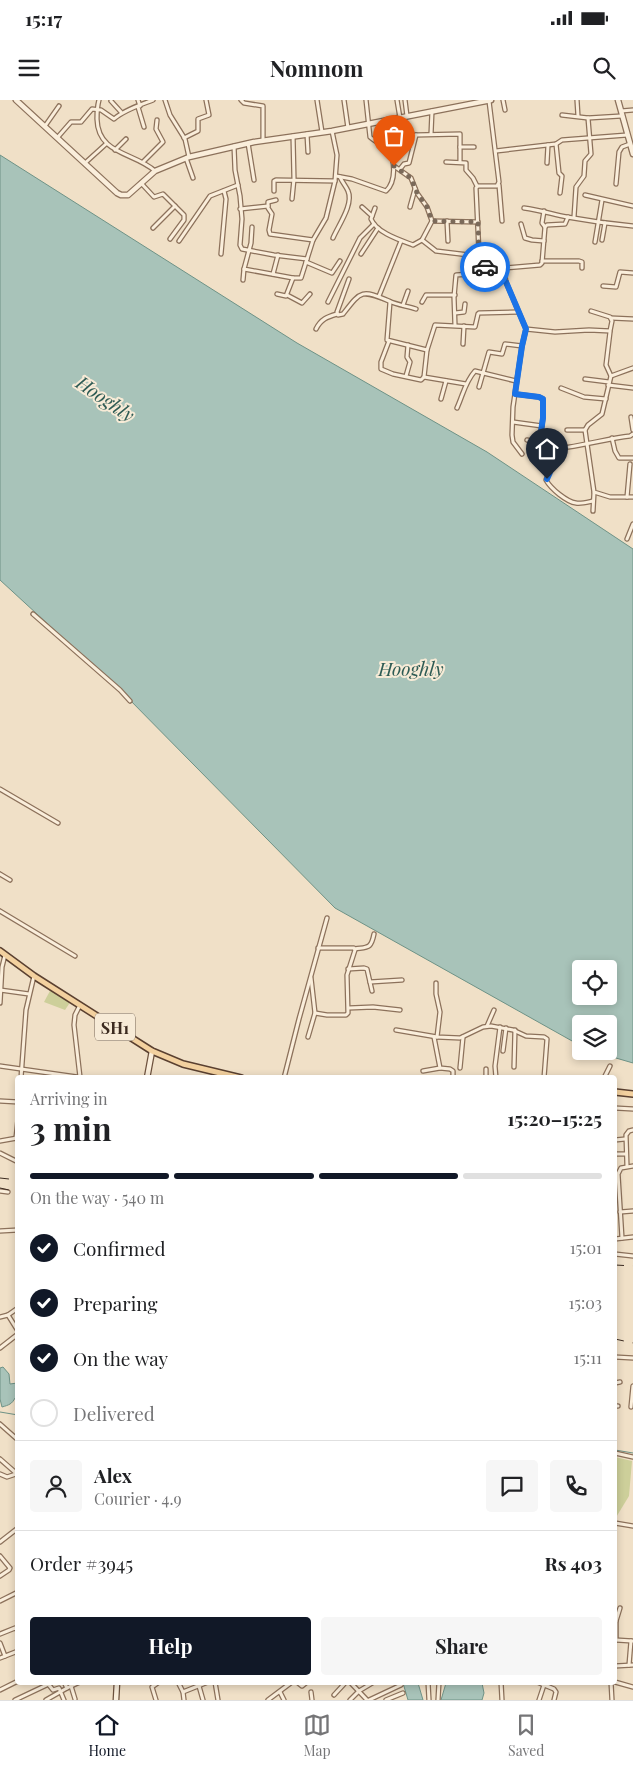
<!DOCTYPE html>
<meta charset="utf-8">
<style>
body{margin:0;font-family:"Playfair Display",serif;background:#f6f6f6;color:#202124;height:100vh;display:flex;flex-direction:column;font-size:19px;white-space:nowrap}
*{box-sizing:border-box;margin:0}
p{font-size:16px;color:#757577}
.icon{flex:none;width:28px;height:28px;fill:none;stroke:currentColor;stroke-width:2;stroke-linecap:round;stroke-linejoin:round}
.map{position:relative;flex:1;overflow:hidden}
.details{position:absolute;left:15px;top:975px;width:602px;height:610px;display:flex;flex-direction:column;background:#fff;border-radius:5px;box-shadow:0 2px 8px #0003}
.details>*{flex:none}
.controls{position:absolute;left:572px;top:860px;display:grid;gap:10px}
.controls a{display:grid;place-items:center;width:45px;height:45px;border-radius:5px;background:#fff;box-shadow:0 2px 8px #0003;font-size:25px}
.pin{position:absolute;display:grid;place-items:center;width:42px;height:42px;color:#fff;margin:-51px -21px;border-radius:50% 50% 50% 0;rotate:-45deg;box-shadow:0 0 5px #0007}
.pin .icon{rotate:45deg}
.courier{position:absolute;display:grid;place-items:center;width:50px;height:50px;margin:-25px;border:4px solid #1a73e8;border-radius:50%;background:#fff;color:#222;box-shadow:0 1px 6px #0007}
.summary em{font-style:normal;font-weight:700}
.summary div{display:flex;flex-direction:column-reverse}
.summary{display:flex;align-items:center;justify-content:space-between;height:85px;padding:0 15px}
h1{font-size:32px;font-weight:700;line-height:38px}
.bar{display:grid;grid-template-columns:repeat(4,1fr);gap:8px 5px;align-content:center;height:60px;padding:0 15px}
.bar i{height:6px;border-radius:4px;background:#e0e0e0}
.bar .current{background:#111827}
.bar p{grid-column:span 4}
.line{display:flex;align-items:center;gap:12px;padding:0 15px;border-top:1px solid #e0e0e0}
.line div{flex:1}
.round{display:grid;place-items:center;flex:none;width:52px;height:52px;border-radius:5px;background:#f6f6f6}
ol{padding:0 15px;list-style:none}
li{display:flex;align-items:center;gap:15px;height:55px}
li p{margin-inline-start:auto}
li .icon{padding:5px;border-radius:50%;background:#111827;color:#fff;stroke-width:4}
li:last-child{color:#757577}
li i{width:28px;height:28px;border:2px solid #e0e0e0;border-radius:50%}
.button{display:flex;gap:10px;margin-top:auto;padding:10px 15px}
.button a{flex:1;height:58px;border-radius:5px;background:#111827;color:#fff;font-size:20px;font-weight:700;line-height:58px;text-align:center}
.button a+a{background:#f6f6f6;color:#202124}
.status{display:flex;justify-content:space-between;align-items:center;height:35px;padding:0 25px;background:#fff;direction:ltr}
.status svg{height:14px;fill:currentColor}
header{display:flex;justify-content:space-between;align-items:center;height:65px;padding:0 15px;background:#fff;font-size:22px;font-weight:700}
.dock{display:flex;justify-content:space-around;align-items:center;height:70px;border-top:1px solid #e0e0e0;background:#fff;font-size:14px;color:#757577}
.dock a{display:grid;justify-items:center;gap:2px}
.dock .current{color:#111827}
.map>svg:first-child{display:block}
.green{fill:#cdcf9a}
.water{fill:#a8c3b9;stroke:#6e9286;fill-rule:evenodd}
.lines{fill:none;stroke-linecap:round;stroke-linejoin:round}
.stream{stroke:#6e9286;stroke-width:1}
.minor-casing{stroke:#8c715b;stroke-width:5.5}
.tertiary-casing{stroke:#8c715b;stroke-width:7}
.secondary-casing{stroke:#6e523e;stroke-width:7}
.primary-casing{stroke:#5a4030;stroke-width:8}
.minor{stroke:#faeedb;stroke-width:3}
.tertiary{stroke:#faeedb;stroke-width:4.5}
.secondary{stroke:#faeedb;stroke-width:4.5}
.primary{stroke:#f3d19f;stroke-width:5}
.rail{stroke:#3c2b20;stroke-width:1;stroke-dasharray:9 9;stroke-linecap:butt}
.done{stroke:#7b6a5a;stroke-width:5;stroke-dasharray:0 9}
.route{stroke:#1a73e8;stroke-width:6}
.labels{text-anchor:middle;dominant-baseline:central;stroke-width:4;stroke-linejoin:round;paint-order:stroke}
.shield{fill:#f7ebd7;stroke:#746557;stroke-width:1}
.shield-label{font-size:16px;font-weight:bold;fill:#3c2b20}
.water-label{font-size:19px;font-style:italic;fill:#2f5c55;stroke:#f7ebd7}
</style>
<div class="status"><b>15:17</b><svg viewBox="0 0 49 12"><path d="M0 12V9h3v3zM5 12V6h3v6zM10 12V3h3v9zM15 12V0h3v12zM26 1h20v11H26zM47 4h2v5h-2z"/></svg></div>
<header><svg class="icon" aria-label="menu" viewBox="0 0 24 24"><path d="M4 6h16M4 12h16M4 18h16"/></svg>Nomnom<svg class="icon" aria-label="search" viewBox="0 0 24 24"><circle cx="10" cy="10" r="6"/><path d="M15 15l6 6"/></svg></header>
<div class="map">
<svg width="633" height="1600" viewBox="0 0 633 1600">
<rect width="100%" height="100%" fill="#f0e0c7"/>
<g class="green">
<polygon points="51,889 71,901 65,910 44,902"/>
<polygon points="615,1357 632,1361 629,1396 615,1419"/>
</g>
<g class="water">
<path d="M0,55L297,243L487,352L633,449V963L592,951H609V924H581V946L335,808L125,595L0,480ZM581,869H609V896H581Z"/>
<path d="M3,1267L9,1274L10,1284L17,1283L18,1298H15C12,1304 9,1305 2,1307L0,1299V1268Z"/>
<polygon points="403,1583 418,1583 423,1600 408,1600"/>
<polygon points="446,1583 482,1583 484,1593 482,1600 441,1600"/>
</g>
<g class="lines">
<g class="stream">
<polyline points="0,1312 18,1315"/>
<polyline points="615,1350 633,1353"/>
</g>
<g class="minor-casing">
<g id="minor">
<path d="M99,0C97,7 97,13 97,19C98,55 134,52 155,71"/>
<polyline points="138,0 140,6"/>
<polyline points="165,0 170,15 185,39 189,57"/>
<polyline points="241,0 244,3 263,6 263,40"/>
<polyline points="317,0 322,32"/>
<polyline points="344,0 348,28"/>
<polyline points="397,0 400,18"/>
<polyline points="405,0 407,16"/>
<polyline points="503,0 505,10"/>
<polyline points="577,0 578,16"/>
<polyline points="111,1 121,12"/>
<polyline points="138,7 144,27"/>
<polyline points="621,11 633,10"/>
<polyline points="562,15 588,18 621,16"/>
<polyline points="45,26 59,6"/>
<polyline points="307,34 308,52"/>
<polyline points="431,34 432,11"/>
<path d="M57,38L71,22H81L92,9L101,10L114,19C124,10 140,5 153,0"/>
<polyline points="184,38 198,31 198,19 209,15 206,0"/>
<polyline points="248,43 254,80"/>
<polyline points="556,44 559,73 562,76 560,93"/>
<polyline points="234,46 235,70 240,96 242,119 240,145 242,149 274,155 307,159"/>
<polyline points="460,47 474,47"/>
<polyline points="387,49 397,47 397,42 403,38 416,35 460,34 460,62"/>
<polyline points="115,50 126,39"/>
<polyline points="496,51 556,44 562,40 627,35"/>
<polyline points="186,58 193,78"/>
<polyline points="143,62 163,42 156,29 157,20"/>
<polyline points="446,62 466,63 466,70 473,78 477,86"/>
<polyline points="85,63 106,44"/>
<polyline points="547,63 548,45"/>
<polyline points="400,69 404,64 409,63 416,35"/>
<path d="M336,76L352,79L386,91C396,82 396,59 387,49C383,44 375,42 370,37L366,0"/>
<polyline points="141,83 154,97 163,94 184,115 184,120 170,139"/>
<polyline points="616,84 619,52 622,47 630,44"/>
<polyline points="499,85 502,121"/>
<polyline points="274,91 274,81 276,80 335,81"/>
<polyline points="585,95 633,106"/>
<polyline points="292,99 294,79 293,36"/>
<polyline points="276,100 268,102 268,108 272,114 269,130 270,134 313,140"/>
<polyline points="362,107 372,116"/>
<polyline points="410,107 415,89"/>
<path d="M375,108L371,119C377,133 400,140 413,145L422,140L432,121L427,107L417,93L411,78L394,66"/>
<path d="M524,108C539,110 552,114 567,117C589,121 611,124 633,126"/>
<polyline points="240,109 268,106"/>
<polyline points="544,111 542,123 545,127"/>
<polyline points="574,117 576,87 584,76 585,61 591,54 588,18"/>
<polyline points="432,121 478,122"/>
<polyline points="447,121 448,141"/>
<polyline points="521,124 525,138 532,140 544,141"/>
<polyline points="252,127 251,143 244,169 293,178"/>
<polyline points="153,128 175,106"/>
<path d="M333,138C338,126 354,104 348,91C346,86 342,82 340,77"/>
<polyline points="422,140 436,151 469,155 479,153"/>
<polyline points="602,140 605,123"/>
<polyline points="179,141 210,96 238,85"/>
<polyline points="595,142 602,100"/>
<polyline points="221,154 226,99 224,91"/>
<polyline points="361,154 378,128"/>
<polyline points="542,161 579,161 582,162 582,168"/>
<polyline points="306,162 332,173 340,161"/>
<polyline points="273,174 278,155"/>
<polyline points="493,177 495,169 504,170"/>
<path d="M349,179L337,212L338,215L343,214C361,191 361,189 389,201C397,205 407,206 416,209"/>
<polyline points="243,180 244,169"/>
<polyline points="506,182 504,170 506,168 540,165 542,163 545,127 547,125 565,124 568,117"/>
<polyline points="603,186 616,187 620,172 633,173"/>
<polyline points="277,194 286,196 293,178 301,178 313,140 326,118 335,81 337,55 332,31"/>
<polyline points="287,195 302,203 310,194"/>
<polyline points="379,196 401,141"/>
<polyline points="328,202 360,138 374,124"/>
<polyline points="390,202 387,240 427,250"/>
<polyline points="422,202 426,195 455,195"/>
<polyline points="403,205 408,191"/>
<polyline points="455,213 464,212 465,204"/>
<polyline points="611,218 633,219"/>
<polyline points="455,225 454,197 456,175 488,173"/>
<path d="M316,229C321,219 327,217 337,214"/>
<polyline points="526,229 555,232 589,230 610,231 612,221 610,217 591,211"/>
<polyline points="610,232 606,265 611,276"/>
<polyline points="389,241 381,262 381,269 393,274 421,280 424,277"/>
<polyline points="463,244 464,226"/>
<polyline points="522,246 513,307 512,335 513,342 522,354"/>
<polyline points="633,268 611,276 602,314 588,325 585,330 594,392 610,397 633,397"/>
<polyline points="406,276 410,262 407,257 408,245"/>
<polyline points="585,279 609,282"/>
<polyline points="466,284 424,277 427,250 435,225 475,227 478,214 479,213 518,212"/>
<polyline points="608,285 633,288"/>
<polyline points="479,287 489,252 502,254 505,244 522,246 526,229 506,182 488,173 479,153 476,88 478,86 497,86 499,82 489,1"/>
<polyline points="561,288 584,297 606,299"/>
<path d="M515,294L539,297L543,299V318L539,344L541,348C569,351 601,339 630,336L633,334"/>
<polyline points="441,299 446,281"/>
<path d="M457,308C463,295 465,282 475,271L516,281"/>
<polyline points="631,317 633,330"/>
<polyline points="513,322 542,326"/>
<polyline points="567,330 585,330"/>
<polyline points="612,338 615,351 619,358 633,358"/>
<polyline points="527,340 539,343"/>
<path d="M552,348L553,360L546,380C551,389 567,402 576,403C581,404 588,402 593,401"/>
<polyline points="627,397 630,364"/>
<polyline points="593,411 594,393"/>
<polyline points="627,439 633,424"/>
<polyline points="33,514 120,590 130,601"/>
<polyline points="0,689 58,723"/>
<polyline points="0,774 10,780"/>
<polyline points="0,811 75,856"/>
<path d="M355,849C368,847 371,849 374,834"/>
<polyline points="348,869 364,868 367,869 372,891"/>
<polyline points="370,882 402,880"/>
<polyline points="436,883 436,894 440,912 437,937"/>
<polyline points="0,890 29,894"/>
<polyline points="0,903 2,867 5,855"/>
<polyline points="80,905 75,915 74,925 80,977"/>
<polyline points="349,908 373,907 400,910"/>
<polyline points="315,913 327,915 346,915 348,913 347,875 355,850 354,848 318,848"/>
<polyline points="487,926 494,910"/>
<polyline points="396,930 437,937 460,938 483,927 491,926 513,930 526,936 544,937 547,939 544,978"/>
<polyline points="308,937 315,913 311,878"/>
<polyline points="434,937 440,968 450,969 453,971 453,978"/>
<polyline points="503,951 506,928"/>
<polyline points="0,966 84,978"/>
<polyline points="514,967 515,930"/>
<polyline points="460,968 463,937"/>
<polyline points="423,971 440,968"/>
<polyline points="21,978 26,910 34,876"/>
<polyline points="284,978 299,919 327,818"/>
<polyline points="486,978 486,969"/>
<polyline points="496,978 495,966 500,927"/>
<polyline points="604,978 610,966"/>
<polyline points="0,1001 18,1002"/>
<polyline points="615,1008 633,1009"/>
<polyline points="16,1038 18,1019"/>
<polyline points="615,1040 625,1039"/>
<polyline points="0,1041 17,1038"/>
<polyline points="0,1053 18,1062"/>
<polyline points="615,1054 626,1054"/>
<polyline points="627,1066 626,1035 629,1031 633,1030"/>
<polyline points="0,1091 8,1092"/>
<polyline points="620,1112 633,1111"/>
<polyline points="0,1131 18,1130"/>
<polyline points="622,1138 618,1074 621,1068 633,1066"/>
<polyline points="615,1139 633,1137"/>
<polyline points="615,1154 633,1156"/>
<polyline points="18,1208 8,1215 18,1231"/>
<polyline points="0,1217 8,1215"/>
<polyline points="0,1248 18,1234"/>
<polyline points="615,1257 633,1258"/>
<polyline points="615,1283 620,1282"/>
<polyline points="615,1306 618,1306"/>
<polyline points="631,1307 633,1286"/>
<polyline points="0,1324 18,1340"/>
<polyline points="615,1353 633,1357"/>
<polyline points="0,1359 16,1373 18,1372"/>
<polyline points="0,1374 7,1377 16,1374"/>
<polyline points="615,1423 633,1426"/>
<polyline points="0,1442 18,1428"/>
<polyline points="0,1456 10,1468 9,1470 0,1476"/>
<polyline points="18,1471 18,1474"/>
<polyline points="0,1501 18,1492"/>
<polyline points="616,1521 620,1508"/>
<polyline points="0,1534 15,1528 18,1530"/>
<polyline points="616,1540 616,1521"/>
<polyline points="616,1540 632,1541"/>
<polyline points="0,1543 5,1556"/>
<polyline points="0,1558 18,1551"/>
<polyline points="629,1565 631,1541"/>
<polyline points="615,1566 633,1565"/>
<polyline points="64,1582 67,1588"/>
<polyline points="178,1582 183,1592 184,1600"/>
<polyline points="215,1582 218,1600"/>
<polyline points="297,1582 302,1586 307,1582"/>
<polyline points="350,1582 367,1600"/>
<polyline points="428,1582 429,1600"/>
<polyline points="501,1582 502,1600"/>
<polyline points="537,1582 554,1589 556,1592 554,1600"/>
<polyline points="611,1582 612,1600"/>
<polyline points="615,1582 633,1587"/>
<polyline points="49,1585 53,1590 59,1588 64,1600"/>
<polyline points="71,1586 75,1599"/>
<polyline points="199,1586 203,1600"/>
<polyline points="0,1590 18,1581"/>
<polyline points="183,1592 208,1582"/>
<polyline points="280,1592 284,1600"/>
<polyline points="311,1592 312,1600"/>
<polyline points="334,1595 346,1582"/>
<polyline points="15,1600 53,1582"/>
<polyline points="46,1600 67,1588 80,1582"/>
<polyline points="156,1600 152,1587 159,1582"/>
<polyline points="268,1600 292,1582"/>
<polyline points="350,1600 359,1591 374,1582"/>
<polyline points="369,1600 401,1585"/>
<polyline points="386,1600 403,1593"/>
<polyline points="438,1600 439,1582"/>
<polyline points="539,1600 544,1585"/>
</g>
</g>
<g class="tertiary-casing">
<g id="tertiary">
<polyline points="16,0 117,93 121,95 128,95 155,71 189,57 254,42 332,31 491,0"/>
<polyline points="618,0 633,54"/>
</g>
</g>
<g class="secondary-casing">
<g id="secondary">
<polyline points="147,978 152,951"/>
<polyline points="116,1600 117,1582"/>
</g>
</g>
<g class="primary-casing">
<g id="primary">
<polyline points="0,851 34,876 152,951 183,964 241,978"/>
<polyline points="615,992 633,994"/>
</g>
</g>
<use href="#minor" class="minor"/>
<use href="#tertiary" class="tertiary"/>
<use href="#secondary" class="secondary"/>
<use href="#primary" class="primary"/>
<g class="rail">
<polyline points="0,1078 18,1080"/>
<polyline points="0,1088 18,1092"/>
<polyline points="615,1165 633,1166"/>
<polyline points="615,1239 633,1243"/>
</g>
</g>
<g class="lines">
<polyline class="done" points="394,66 411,78 417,93 427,107 432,121 478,122 479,153 485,167"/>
<path class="route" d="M485,167L490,175L506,182L526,229L522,246L515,294L539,297L543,299V318L539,345L542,348H552C555,359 552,369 547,379"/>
</g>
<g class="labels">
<rect class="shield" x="95" y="913.5" width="40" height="27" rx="4"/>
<g class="shield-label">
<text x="115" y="927">SH1</text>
</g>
<g class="water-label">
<text transform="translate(106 298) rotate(34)">Hooghly</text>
<text x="411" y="568">Hooghly</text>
</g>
</g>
</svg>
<div class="controls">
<a><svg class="icon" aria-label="locate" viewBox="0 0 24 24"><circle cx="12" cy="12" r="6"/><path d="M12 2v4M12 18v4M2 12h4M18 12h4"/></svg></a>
<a><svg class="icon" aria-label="layers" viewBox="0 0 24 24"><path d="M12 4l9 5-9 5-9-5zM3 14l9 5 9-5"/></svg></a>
</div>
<div class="pin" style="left:394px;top:66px;background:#ea580c"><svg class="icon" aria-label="bag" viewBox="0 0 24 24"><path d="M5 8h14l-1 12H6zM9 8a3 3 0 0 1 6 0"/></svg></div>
<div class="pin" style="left:547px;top:379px;background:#1f2937"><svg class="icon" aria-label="home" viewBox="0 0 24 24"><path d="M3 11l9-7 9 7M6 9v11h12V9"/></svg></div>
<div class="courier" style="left:485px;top:167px"><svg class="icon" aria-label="car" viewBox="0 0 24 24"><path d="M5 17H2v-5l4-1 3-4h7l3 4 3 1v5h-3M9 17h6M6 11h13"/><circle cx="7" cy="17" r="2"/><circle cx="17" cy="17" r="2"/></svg></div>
<section class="details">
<div class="summary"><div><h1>3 min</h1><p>Arriving in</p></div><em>15:20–15:25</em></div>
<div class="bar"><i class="current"></i><i class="current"></i><i class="current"></i><i></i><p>On the way · 540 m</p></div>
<ol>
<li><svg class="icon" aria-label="check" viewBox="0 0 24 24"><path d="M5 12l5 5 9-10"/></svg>Confirmed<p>15:01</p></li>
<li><svg class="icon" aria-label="check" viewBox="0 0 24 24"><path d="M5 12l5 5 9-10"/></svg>Preparing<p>15:03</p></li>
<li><svg class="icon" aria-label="check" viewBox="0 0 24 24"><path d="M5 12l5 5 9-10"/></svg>On the way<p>15:11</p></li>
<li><i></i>Delivered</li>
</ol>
<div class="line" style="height:90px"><a class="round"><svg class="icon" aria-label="person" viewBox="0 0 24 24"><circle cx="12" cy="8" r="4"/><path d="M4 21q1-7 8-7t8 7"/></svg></a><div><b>Alex</b><p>Courier · 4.9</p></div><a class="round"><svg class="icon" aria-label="chat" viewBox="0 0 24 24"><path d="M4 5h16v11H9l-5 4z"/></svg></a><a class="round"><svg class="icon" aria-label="phone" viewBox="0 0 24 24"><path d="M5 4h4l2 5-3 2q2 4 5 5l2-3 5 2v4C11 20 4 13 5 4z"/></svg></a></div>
<div class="line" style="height:65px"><div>Order #3945</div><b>Rs 403</b></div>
<div class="button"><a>Help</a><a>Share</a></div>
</section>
</div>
<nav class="dock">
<a class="current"><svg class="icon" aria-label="home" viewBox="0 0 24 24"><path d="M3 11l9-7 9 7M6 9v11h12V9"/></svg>Home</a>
<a><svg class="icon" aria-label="map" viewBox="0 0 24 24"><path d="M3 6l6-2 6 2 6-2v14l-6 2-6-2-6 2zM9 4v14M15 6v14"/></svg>Map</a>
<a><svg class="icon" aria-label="saved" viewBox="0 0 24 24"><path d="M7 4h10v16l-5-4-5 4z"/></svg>Saved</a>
</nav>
